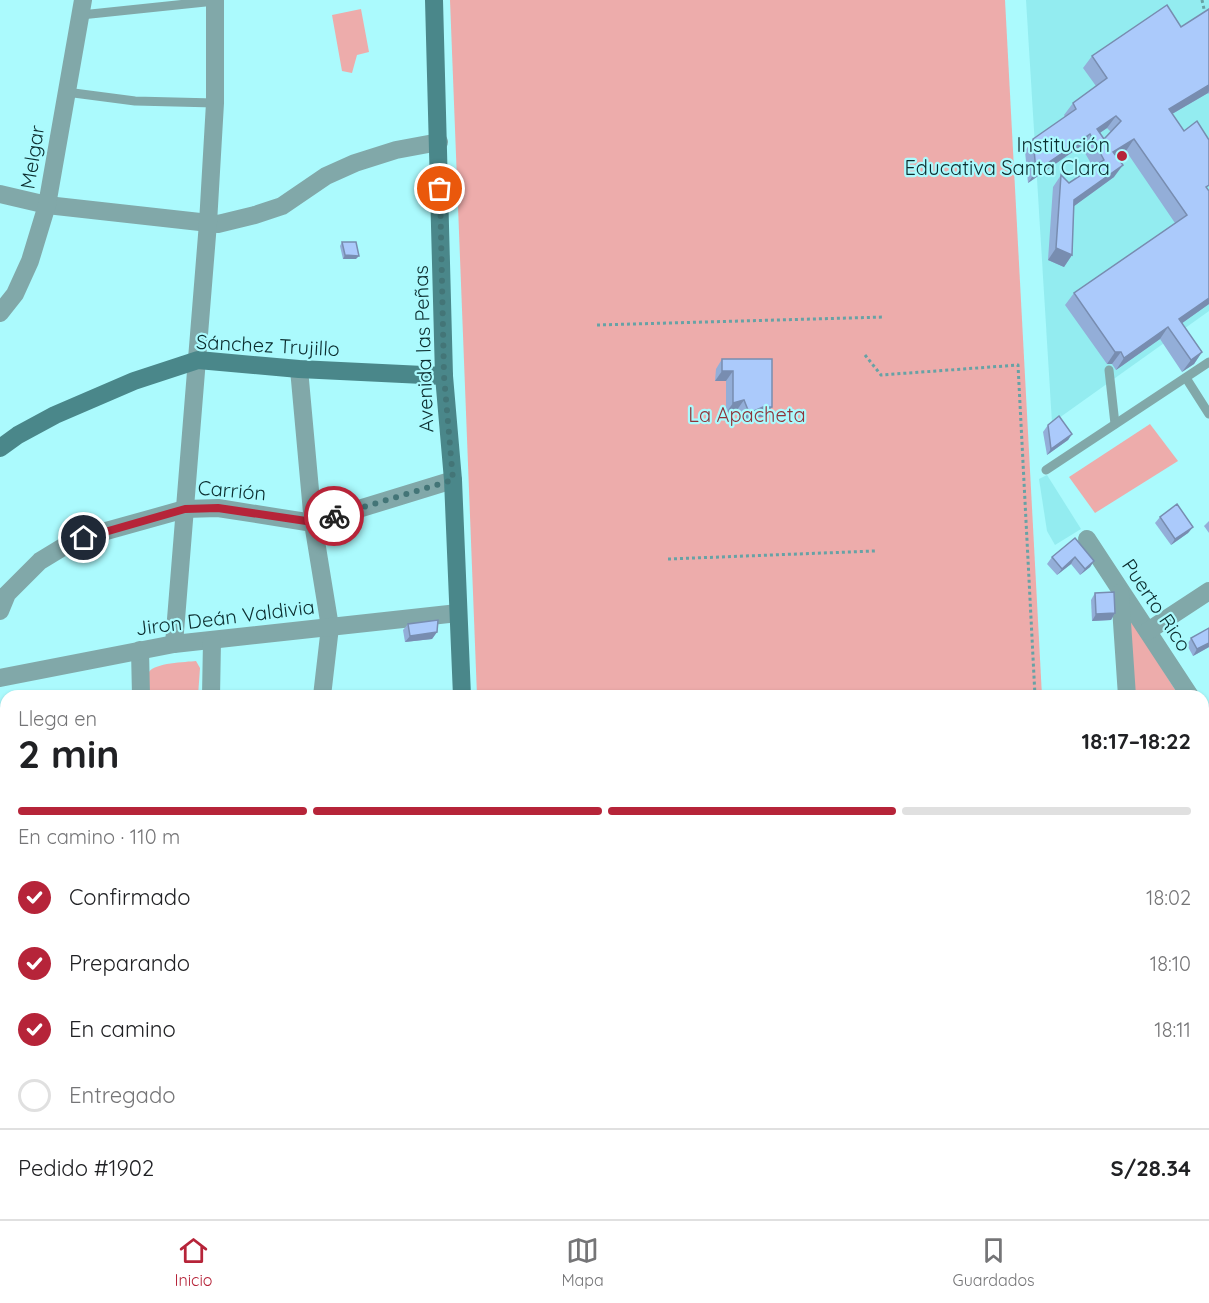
<!DOCTYPE html>
<html lang="es">
<meta charset="utf-8">
<style>
body{margin:0;font-family:Quicksand,sans-serif;background:#f6f6f6;color:#202124;height:100vh;display:flex;flex-direction:column;font-size:22px;white-space:nowrap}
*{box-sizing:border-box;margin:0}
p{font-size:20px;color:#757577}
.icon{flex:none;width:33px;height:33px;fill:none;stroke:currentColor;stroke-width:2;stroke-linecap:round;stroke-linejoin:round}
.map{position:relative;flex:1;overflow:hidden}
.drawer{position:absolute;left:0px;top:690px;width:1209px;height:530px;display:flex;flex-direction:column;background:#fff;border-radius:18px 18px 0 0;box-shadow:0 2px 4px #0004}
.drawer>*{flex:none}
.pin{position:absolute;display:grid;place-items:center;width:51px;height:51px;color:#fff;margin:-26px;border:3px solid #fff;border-radius:50%;box-shadow:0 2px 6px #0007}
.courier{position:absolute;display:grid;place-items:center;width:60px;height:60px;margin:-30px;border:4px solid #b62439;border-radius:50%;background:#fff;color:#222;box-shadow:0 2px 8px #0007}
.head em{font-style:normal;font-weight:700}
.head div{display:flex;flex-direction:column-reverse}
.head{display:flex;align-items:center;justify-content:space-between;height:102px;padding:0 18px}
h1{font-size:39px;font-weight:700;line-height:45px}
.bar{display:grid;grid-template-columns:repeat(4,1fr);gap:9px 6px;align-content:center;height:72px;padding:0 18px}
.bar i{height:8px;border-radius:4px;background:#e0e0e0}
.bar .active{background:#b62439}
.bar p{grid-column:span 4}
.line{display:flex;align-items:center;gap:15px;padding:0 18px;border-top:2px solid #e0e0e0}
.line div{flex:1}
ol{padding:0 18px;list-style:none}
li{display:flex;align-items:center;gap:18px;height:66px}
li p{margin-inline-start:auto}
li .icon{padding:6px;border-radius:50%;background:#b62439;color:#fff;stroke-width:4}
li:last-child{color:#757577}
li i{width:33px;height:33px;border:3px solid #e0e0e0;border-radius:50%}
.tab-bar{display:flex;justify-content:space-around;align-items:center;height:84px;border-top:2px solid #e0e0e0;background:#fff;font-size:16px;color:#757577}
.tab-bar a{display:grid;justify-items:center;gap:3px}
.tab-bar .active{color:#b62439}
.map>svg:first-child{display:block}
.built{fill:#93ecf0}
.green{fill:#edacab}
.lines{fill:none;stroke-linecap:round;stroke-linejoin:round}
.stream{stroke:#93c187;stroke-width:4.5}
.path{stroke:#67a2a5;stroke-width:3;stroke-dasharray:3 3;stroke-linecap:butt}
.lane{stroke:#81a8a9;stroke-width:9}
.street{stroke:#81a8a9;stroke-width:18}
.secondary{stroke:#4a878a;stroke-width:18}
.wall{fill:#93aed8;fill-rule:evenodd}
.shaded-wall{fill:#788db0}
.building{fill:#abcafb;stroke:#788db0;stroke-width:1.5;fill-rule:evenodd}
.done{stroke:#437577;stroke-width:6;stroke-dasharray:0 10.8}
.route{stroke:#b62439;stroke-width:8}
.poi-dot{fill:#b62439;stroke:#abfafd;stroke-width:2}
.labels{text-anchor:middle;dominant-baseline:central;stroke-width:4.5;stroke-linejoin:round;paint-order:stroke}
.poi-label{font-size:20px;fill:#0b2d2f;stroke:#abfafd;text-anchor:end}
.street-label{font-size:20px;fill:#0b2d2f;stroke:#abfafd}
.park-label{font-size:20px;fill:#8e343a;stroke:#abfafd}
</style>
<div class="map">
<svg width="1209" height="1219" viewBox="0 0 1209 1219">
<rect width="100%" height="100%" fill="#abfafd"/>
<g class="built">
<polygon points="1026,0 1209,0 1209,311 1052,423"/>
<polygon points="1047,475 1081,529 1055,545 1047,531 1039,479"/>
</g>
<g class="green">
<polygon points="450,0 1005,0 1042,696 477,696"/>
<polygon points="361,9 369,52 357,55 352,73 342,71 332,15"/>
<polygon points="1150,424 1178,461 1095,513 1069,477"/>
<polygon points="1125,610 1179,696 1130,696"/>
<path d="M196,661L200,668L198,696H148C148,689 146,677 149,672C154,663 186,662 196,661Z"/>
<polygon points="0,1096 6,1096 6,1181 0,1179"/>
</g>
<g class="lines">
<g class="stream">
<polyline points="1203,1100 1209,1093"/>
<polyline points="1117,1219 1118,1214"/>
</g>
<g class="path">
<polyline points="1202,0 1204,9 1209,17"/>
<polyline points="597,325 884,317"/>
<polyline points="865,355 881,375 1018,365 1035,696"/>
<polyline points="668,559 875,551"/>
</g>
<g class="lane">
<polyline points="81,15 215,1"/>
<polyline points="66,92 135,101 215,103"/>
<polyline points="1109,370 1115,424"/>
<polyline points="1186,378 1209,414"/>
<polyline points="1046,470 1209,362"/>
<polyline points="970,1219 1047,1214"/>
</g>
<g class="street">
<polyline points="0,194 47,205 218,224 255,215 282,206 326,176 355,163 396,150 439,142"/>
<polyline points="0,313 15,294 30,261 47,205 83,0"/>
<polyline points="299,369 313,523 330,627 322,696"/>
<polyline points="1087,539 1190,696"/>
<polyline points="1120,593 1127,696"/>
<polyline points="0,611 7,594 40,561 68,544 99,533 185,509 218,508 313,523 453,480"/>
<polyline points="1148,631 1209,591"/>
<polyline points="174,644 208,223 215,103 215,0"/>
<polyline points="140,650 141,696"/>
<polyline points="0,678 174,644 458,613"/>
<polyline points="211,696 212,641"/>
<polyline points="1203,715 1209,724"/>
<polyline points="0,828 6,826"/>
<polyline points="0,959 6,958"/>
<polyline points="0,1086 6,1081"/>
<polyline points="0,1185 6,1197"/>
<polyline points="265,1214 431,1218"/>
<polyline points="669,1214 670,1219"/>
<polyline points="808,1214 809,1219"/>
<polyline points="2,1219 6,1209"/>
<polyline points="146,1219 148,1214"/>
<polyline points="919,1219 940,1216"/>
</g>
<g class="secondary">
<polyline points="434,0 444,376 453,480 462,696"/>
<polyline points="0,448 18,435 55,415 134,381 198,360 299,369 444,376"/>
<polyline points="1203,928 1209,925"/>
<polyline points="431,1219 431,1214"/>
</g>
</g>
<g class="wall">
<path d="M1209,9V94L1208,93L1172,114L1209,304L1182,323L1202,352L1194,364L1182,372L1160,339L1116,370L1112,364H1107L1065,305L1074,293L1175,223L1126,151L1117,157L1114,177L1074,206L1072,255L1064,267L1048,260L1053,187L1061,175L1069,183L1093,167L1081,146L1028,183L1025,151L1033,139L1065,117L1064,115L1073,103L1096,86L1083,68L1092,56L1181,27ZM1107,128L1111,132L1104,139L1100,133Z"/>
<polygon points="342,242 356,259 343,259 340,246"/>
<polygon points="722,359 772,359 765,417 756,417 747,421 741,420 737,410 726,413 726,381 715,381 716,369"/>
<polygon points="1048,425 1072,434 1068,440 1047,455 1043,432"/>
<polygon points="1160,517 1193,527 1188,533 1171,545 1155,523"/>
<polygon points="1209,521 1209,533 1204,526"/>
<polygon points="1075,538 1094,561 1090,567 1080,575 1071,564 1057,575 1047,564 1052,557"/>
<polygon points="1095,593 1115,613 1111,620 1092,621 1091,600"/>
<polygon points="408,624 437,632 432,639 405,642 403,630"/>
<polygon points="1209,628 1209,647 1193,656 1187,645 1191,638"/>
</g>
<g class="shaded-wall">
<polygon points="1209,85 1209,91 1208,93 1160,121 1169,109"/>
<polygon points="1116,116 1107,128 1092,138 1097,129"/>
<polygon points="1090,134 1081,146 1028,183 1036,171"/>
<polygon points="1134,139 1126,151 1105,164 1113,152"/>
<polygon points="1123,165 1114,177 1066,212 1074,200"/>
<polygon points="1056,248 1072,255 1064,267 1048,260"/>
<polygon points="345,255 359,256 356,259 343,259"/>
<polygon points="1209,298 1209,304 1171,331 1179,319"/>
<polygon points="1168,327 1160,339 1116,370 1124,358"/>
<polygon points="1115,352 1121,352 1112,364 1107,364"/>
<polygon points="1202,352 1194,364 1182,372 1191,360"/>
<polygon points="722,371 733,371 726,381 715,381"/>
<polygon points="744,400 737,410 726,413 733,403"/>
<polygon points="763,407 772,407 765,417 756,417 747,421 741,420 748,410"/>
<polygon points="1072,434 1068,440 1047,455 1051,449"/>
<polygon points="1193,527 1188,533 1171,545 1175,539"/>
<polygon points="1075,557 1071,564 1057,575 1062,569"/>
<polygon points="1094,561 1090,567 1080,575 1085,569"/>
<polygon points="1115,613 1111,620 1092,621 1096,614"/>
<polygon points="437,632 432,639 405,642 410,636"/>
<polygon points="1209,643 1209,647 1193,656 1197,649"/>
</g>
<g class="building">
<path d="M1167,5L1181,27L1209,9V85L1169,109L1184,131L1197,121L1209,140V185L1206,187L1209,191V298L1179,319L1202,352L1191,360L1168,327L1124,358L1121,352H1115L1074,293L1187,215L1134,139L1113,152L1123,165L1074,200L1072,255L1056,248L1061,175L1069,183L1104,160L1090,134L1036,171L1033,139L1076,109L1073,103L1107,78L1092,56ZM1116,116L1121,121L1104,139L1097,129Z"/>
<polygon points="342,242 356,242 359,256 345,255"/>
<polygon points="722,359 772,359 772,407 763,407 754,411 748,410 744,400 733,403 733,371 722,371"/>
<polygon points="1059,416 1072,434 1051,449 1048,425"/>
<polygon points="1177,504 1193,527 1175,539 1160,517"/>
<polygon points="1075,538 1094,561 1085,569 1075,557 1062,569 1052,557"/>
<polygon points="1114,592 1115,613 1096,614 1095,593"/>
<polygon points="438,620 437,632 410,636 408,624"/>
<polygon points="1209,628 1209,643 1197,649 1191,638"/>
</g>
<g class="lines">
<polyline class="done" points="334,516 453,480 444,376 440,189"/>
<polyline class="route" points="84,538 185,509 218,508 313,522 334,516"/>
</g>
<circle class="poi-dot" cx="1122" cy="156" r="6"/>
<g class="labels">
<g class="poi-label">
<text x="1110" y="144">Institución<tspan x="1110" dy="23">Educativa Santa Clara</tspan></text>
</g>
<g class="street-label">
<text transform="translate(32 157) rotate(-81)">Melgar</text>
<text transform="translate(268 345) rotate(3)">Sánchez Trujillo</text>
<text transform="translate(423 349) rotate(-92)">Avenida las Peñas</text>
<text transform="translate(232 490) rotate(5)">Carrión</text>
<text transform="translate(1157 605) rotate(56)">Puerto Rico</text>
<text transform="translate(225 617) rotate(-7)">Jiron Deán Valdivia</text>
</g>
<g class="park-label">
<text x="747" y="414">La Apacheta</text>
</g>
</g>
</svg>
<div class="pin" style="left:440px;top:189px;background:#ea580c"><svg class="icon" aria-label="bag" viewBox="0 0 24 24"><path d="M5 8h14l-1 12H6zM9 8a3 3 0 0 1 6 0"/></svg></div>
<div class="pin" style="left:84px;top:538px;background:#1f2937"><svg class="icon" aria-label="home" viewBox="0 0 24 24"><path d="M3 11l9-7 9 7M6 9v11h12V9"/></svg></div>
<div class="courier" style="left:334px;top:516px"><svg class="icon" aria-label="bike" viewBox="0 0 24 24"><circle cx="6" cy="16" r="4"/><circle cx="18" cy="16" r="4"/><path d="M6 16l4-8h5l3 8M10 8l3 8H6M13 5h3"/></svg></div>
<section class="drawer">
<div class="head"><div><h1>2 min</h1><p>Llega en</p></div><em>18:17–18:22</em></div>
<div class="bar"><i class="active"></i><i class="active"></i><i class="active"></i><i></i><p>En camino · 110 m</p></div>
<ol>
<li><svg class="icon" aria-label="check" viewBox="0 0 24 24"><path d="M5 12l5 5 9-10"/></svg>Confirmado<p>18:02</p></li>
<li><svg class="icon" aria-label="check" viewBox="0 0 24 24"><path d="M5 12l5 5 9-10"/></svg>Preparando<p>18:10</p></li>
<li><svg class="icon" aria-label="check" viewBox="0 0 24 24"><path d="M5 12l5 5 9-10"/></svg>En camino<p>18:11</p></li>
<li><i></i>Entregado</li>
</ol>
<div class="line" style="height:78px"><div>Pedido #1902</div><b>S/28.34</b></div>
</section>
</div>
<nav class="tab-bar">
<a class="active"><svg class="icon" aria-label="home" viewBox="0 0 24 24"><path d="M3 11l9-7 9 7M6 9v11h12V9"/></svg>Inicio</a>
<a><svg class="icon" aria-label="map" viewBox="0 0 24 24"><path d="M3 6l6-2 6 2 6-2v14l-6 2-6-2-6 2zM9 4v14M15 6v14"/></svg>Mapa</a>
<a><svg class="icon" aria-label="saved" viewBox="0 0 24 24"><path d="M7 4h10v16l-5-4-5 4z"/></svg>Guardados</a>
</nav>
